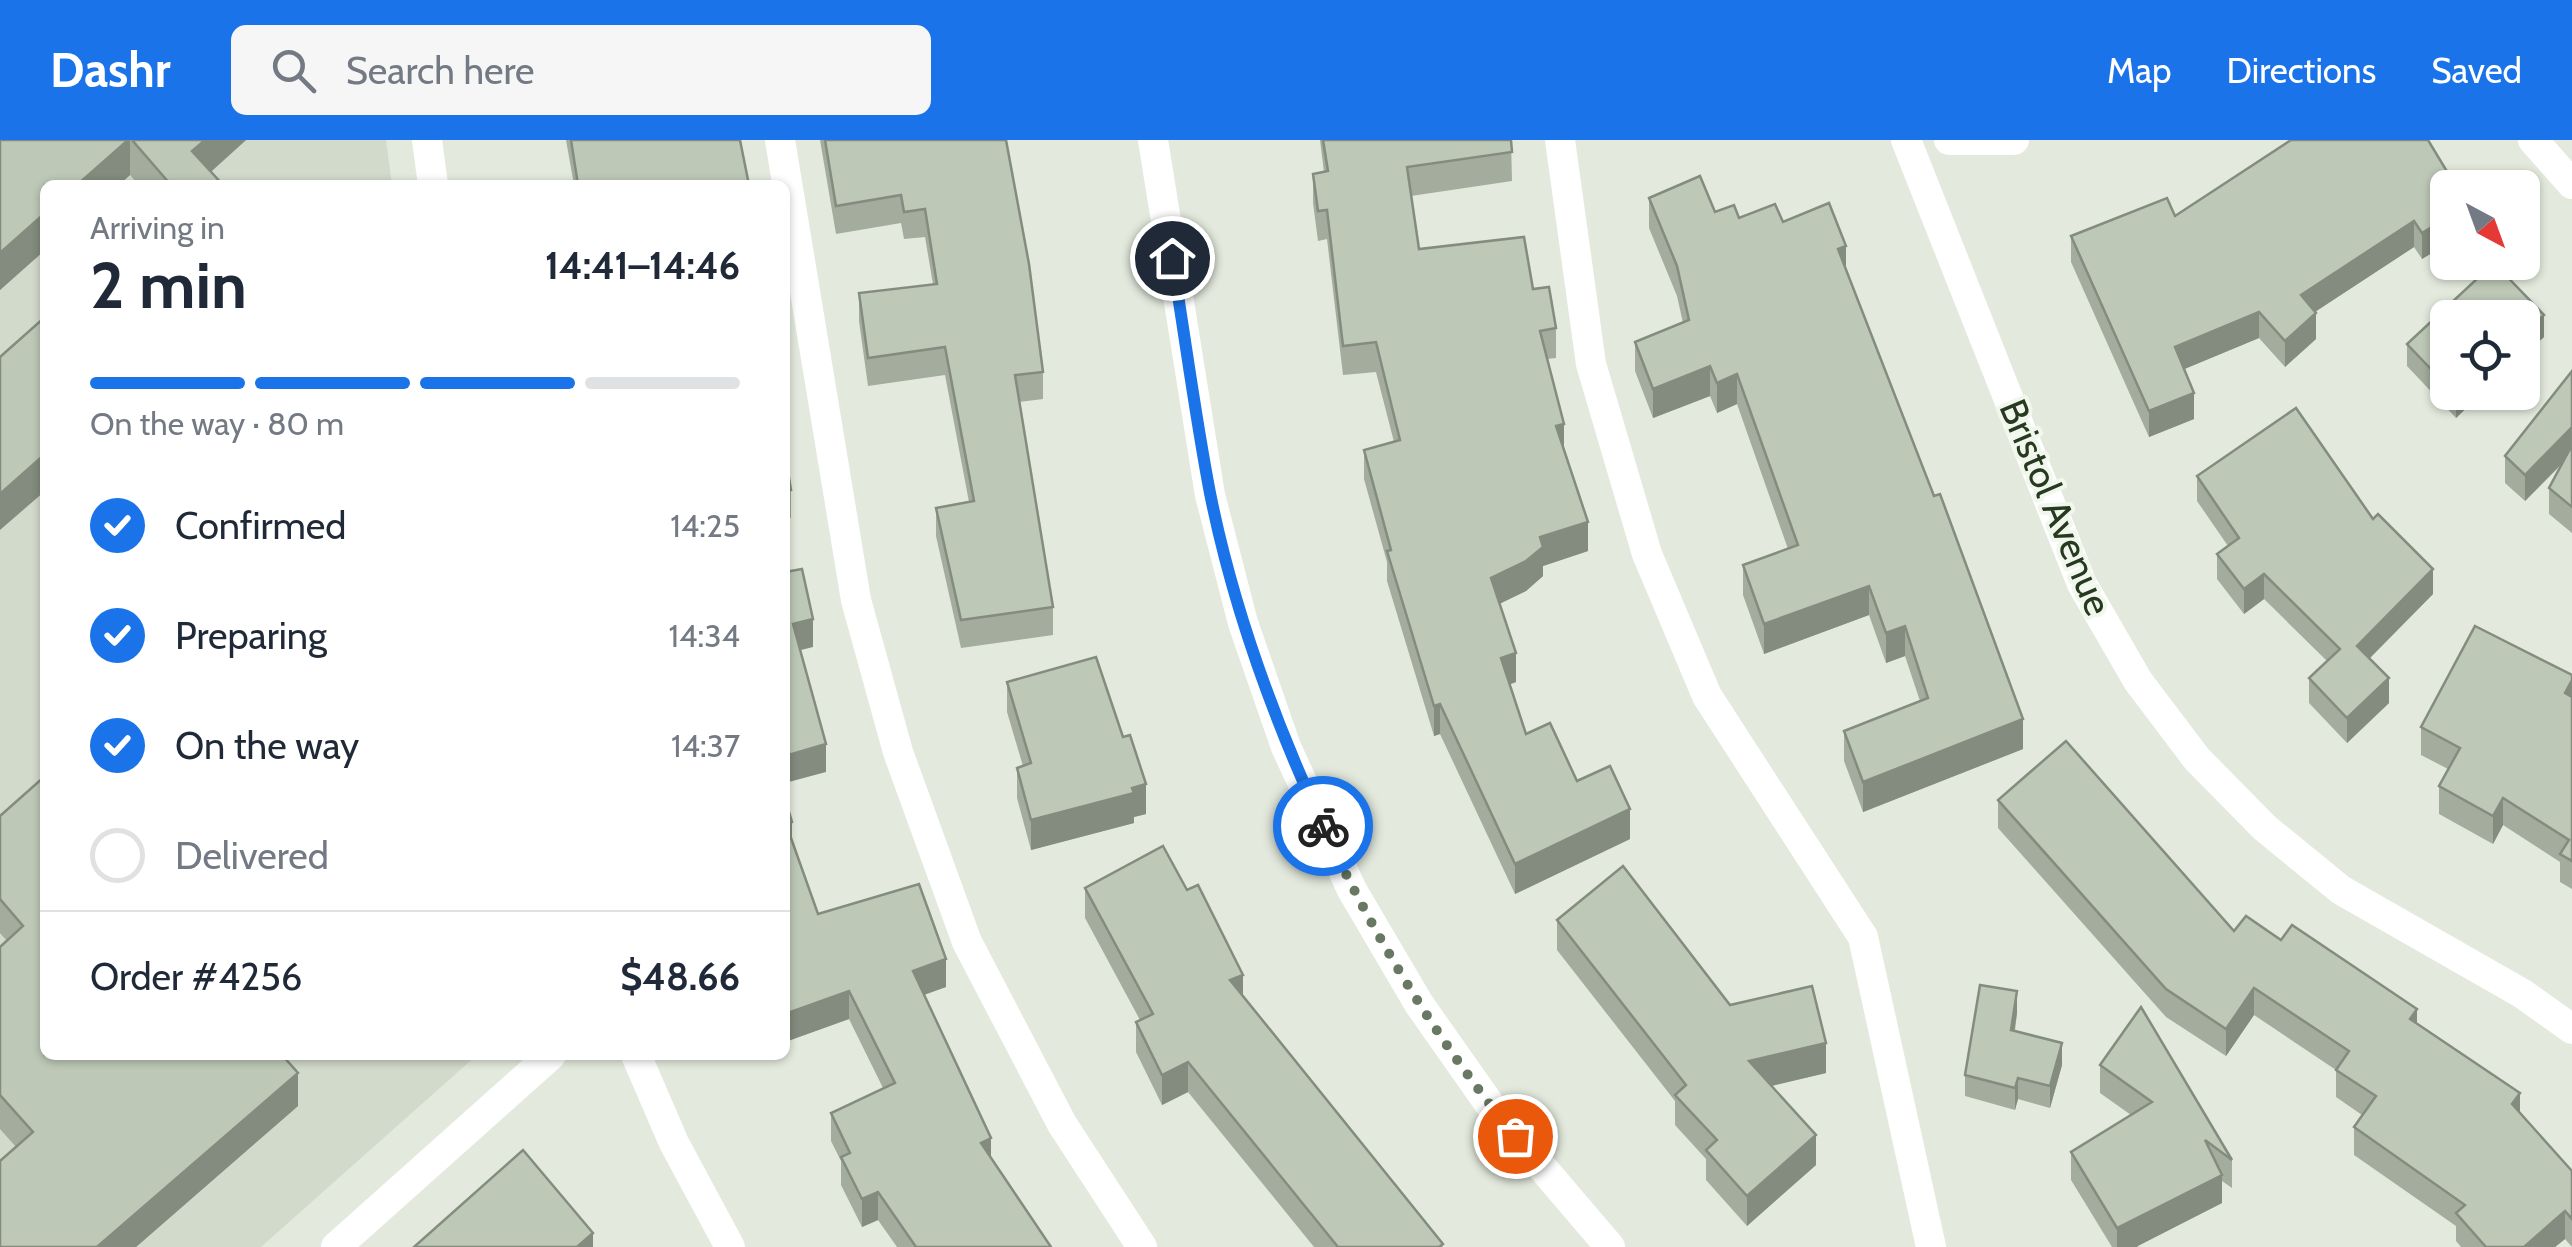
<!DOCTYPE html>
<meta charset="utf-8">
<style>
body{margin:0;font-family:Cabin,sans-serif;background:#f6f6f7;color:#1f2937;height:100vh;display:flex;flex-direction:column;font-size:38px;white-space:nowrap}
*{box-sizing:border-box;margin:0}
p{font-size:32px;color:#747a83}
.icon{flex:none;width:55px;height:55px;fill:none;stroke:currentColor;stroke-width:2;stroke-linecap:round;stroke-linejoin:round}
.map{position:relative;flex:1;overflow:hidden}
.details{position:absolute;left:40px;top:40px;width:750px;height:880px;display:flex;flex-direction:column;background:#fff;border-radius:15px;box-shadow:0 2px 8px #0004}
.details>*{flex:none}
.needle{width:65px;rotate:139deg}
.fabs{position:absolute;left:2430px;top:30px;display:grid;gap:20px}
.fabs a{display:grid;place-items:center;width:110px;height:110px;border-radius:15px;background:#fff;box-shadow:0 2px 8px #0004;font-size:50px}
.pin{position:absolute;display:grid;place-items:center;width:85px;height:85px;color:#fff;margin:-42px;border:5px solid #fff;border-radius:50%;box-shadow:0 2px 10px #0007}
.courier{position:absolute;display:grid;place-items:center;width:100px;height:100px;margin:-50px;border:8px solid #1a73e8;border-radius:50%;background:#fff;color:#222;box-shadow:0 2px 12px #0007}
.summary em{font-style:normal;font-weight:700}
.summary div{display:flex;flex-direction:column-reverse}
.summary{display:flex;align-items:center;justify-content:space-between;height:170px;padding:0 50px}
h1{font-size:65px;font-weight:700;line-height:75px}
.bar{display:grid;grid-template-columns:repeat(4,1fr);gap:15px 10px;align-content:center;height:120px;padding:0 50px}
.bar i{height:12px;border-radius:8px;background:#e0e1e3}
.bar .selected{background:#1a73e8}
.bar p{grid-column:span 4}
.line{display:flex;align-items:center;gap:25px;padding:0 50px;border-top:2px solid #e0e1e3}
.line div{flex:1}
ol{padding:0 50px;list-style:none}
li{display:flex;align-items:center;gap:30px;height:110px}
li p{margin-inline-start:auto}
li .icon{padding:10px;border-radius:50%;background:#1a73e8;color:#fff;stroke-width:4}
li:last-child{color:#747a83}
li i{width:55px;height:55px;border:5px solid #e0e1e3;border-radius:50%}
header{display:flex;align-items:center;gap:60px;box-sizing:border-box;height:140px;padding:0 50px;background:#1a73e8;color:#fff}
header strong{font-size:48px}
nav{display:flex;gap:55px;margin-inline-start:auto;font-size:35px}
.search{width:700px;height:90px;background:#f6f6f7;display:flex;align-items:center;gap:25px;box-sizing:border-box;padding:0 35px;border-radius:15px;color:#747a83;font-size:38px}
.map>svg:first-child{display:block}
.built{fill:#d2dacc}
.lines{fill:none;stroke-linecap:round;stroke-linejoin:round}
.service{stroke:#fff;stroke-width:30}
.minor{stroke:#fff;stroke-width:30}
.tertiary{stroke:#fff;stroke-width:30}
.wall{fill:#a3ac9d}
.shaded-wall{fill:#848c7f}
.building{fill:#bdc8b6;stroke:#848c7f;stroke-width:2.5}
.done{stroke:#687862;stroke-width:10;stroke-dasharray:0 18}
.route{stroke:#1a73e8;stroke-width:12}
.labels{text-anchor:middle;dominant-baseline:central;stroke-width:8;stroke-linejoin:round;paint-order:stroke}
.street-label{font-size:38px;fill:#263a1f;stroke:#f2f7ee}
</style>
<header>
<strong>Dashr</strong>
<div class="search"><svg class="icon" aria-label="search" viewBox="0 0 24 24"><circle cx="10" cy="10" r="6"/><path d="M15 15l6 6"/></svg>Search here</div>
<nav><a>Map</a><a>Directions</a><a>Saved</a></nav>
</header>
<div class="map">
<svg width="2572" height="1107" viewBox="0 0 2572 1107">
<rect width="100%" height="100%" fill="#e3eadd"/>
<polygon class="built" points="0,0 386,0 392,45 45,45 45,915 477,915 261,1107 0,1107"/>
<g class="lines">
<g class="service">
<polyline points="780,0 856,460 898,612 967,802 1062,984 1142,1107"/>
<polyline points="1560,0 1591,224 1647,414 1707,556 1863,797 1931,1107"/>
</g>
<g class="minor">
<polyline points="427,0 433,45"/>
<polyline points="1906,0 2082,444 2138,541 2197,619 2265,688 2341,750 2523,854 2572,889"/>
<polyline points="1949,0 2014,0"/>
<polyline points="2533,0 2572,44"/>
<polyline points="636,915 674,1003 730,1107"/>
<polyline points="336,1107 551,915"/>
</g>
<polyline class="tertiary" points="1153,0 1210,355 1243,483 1286,607 1352,750 1419,864 1495,972 1610,1107"/>
</g>
<g class="wall">
<polygon points="0,0 246,0 211,32 223,45 139,45 130,35 119,45 45,45 45,110 0,150"/>
<polygon points="566,0 740,0 749,45 574,45"/>
<polygon points="820,0 1006,0 1043,232 1043,259 1019,262 1053,467 1053,495 961,508 936,396 936,368 969,362 945,235 868,246 859,181 859,153 933,144 925,97 904,99 901,83 836,94"/>
<polygon points="1320,0 1511,0 1512,41 1411,56 1419,109 1533,149 1556,188 1556,218 1547,219 1564,308 1588,411 1543,426 1543,436 1526,451 1499,464 1516,542 1509,544 1526,594 1577,641 1630,699 1515,754 1440,594 1434,596 1387,441 1387,422 1364,339 1364,310 1394,302 1376,232 1343,235 1327,99 1318,101 1313,63 1313,34 1324,32"/>
<polygon points="2448,48 2448,103 2422,119 2414,107 2315,172 2316,199 2285,227 2259,198 2184,229 2194,279 2149,297 2071,122 2071,96 2175,76"/>
<polygon points="1649,58 1739,78 1783,82 1846,130 2023,609 1863,672 1844,621 1844,591 1920,561 1905,516 1886,523 1869,475 1764,514 1743,455 1743,425 1788,409 1737,264 1717,273 1710,256 1653,278 1635,231 1635,202 1683,183 1677,156 1649,88"/>
<polygon points="2494,123 2544,175 2544,197 2522,216 2522,178 2448,178 2448,252 2483,252 2456,278 2407,226 2407,204"/>
<polygon points="2572,231 2572,393 2549,374 2549,348 2563,323 2525,361 2505,343 2505,316"/>
<polygon points="785,313 791,350 791,378 785,379"/>
<polygon points="2197,336 2373,379 2433,454 2369,519 2389,563 2347,603 2309,563 2309,538 2327,521 2264,459 2244,474 2217,439 2217,414 2228,406 2197,361"/>
<polygon points="2572,535 2572,749 2560,742 2560,722 2503,685 2493,704 2439,674 2439,646 2448,629 2421,615 2421,587"/>
<polygon points="1007,542 1146,674 1134,677 1134,683 1031,710 1017,658 1017,628 1023,626 1007,572"/>
<polygon points="785,658 792,699 818,774 946,847 924,854 991,1018 1051,1107 897,1107 878,1080 862,1087 841,1045 841,1021 831,1001 831,973 883,948 849,879 785,902"/>
<polygon points="1998,660 2234,791 2281,800 2417,883 2520,972 2572,1031 2572,1107 2565,1099 2555,1107 2461,1107 2456,1101 2456,1086 2354,1015 2354,987 2362,975 2336,957 2336,930 2254,875 2226,916 2166,877 1998,688"/>
<polygon points="0,676 298,966 136,1107 0,1107 16,1007 0,989 0,807 7,801 0,793"/>
<polygon points="1085,748 1243,856 1443,1107 1314,1107 1188,952 1162,965 1136,912 1136,882 1140,880 1085,778"/>
<polygon points="1557,780 1730,865 1826,933 1772,946 1816,1025 1747,1086 1706,1040 1706,1019 1675,985 1675,961 1557,810"/>
<polygon points="2017,873 2015,891 2062,925 2050,968 2018,959 2015,970 1965,956 1965,935"/>
<polygon points="2100,925 2232,1020 2232,1048 2222,1041 2222,1063 2137,1106 2139,1107 2112,1107 2071,1040 2071,1012 2131,975 2100,953"/>
</g>
<g class="shaded-wall">
<polygon points="128,0 130,0 130,35 119,45 77,45"/>
<polygon points="205,0 246,0 196,45 192,11"/>
<polygon points="45,73 45,110 0,150 0,113"/>
<polygon points="2448,77 2448,103 2422,119 2422,93"/>
<polygon points="2414,81 2414,107 2301,181 2301,155"/>
<polygon points="1846,106 1846,136 1838,109"/>
<polygon points="2259,172 2259,198 2175,233 2175,207"/>
<polygon points="2316,173 2316,199 2285,227 2285,201"/>
<polygon points="2544,175 2544,197 2522,216 2522,195"/>
<polygon points="1710,226 1710,256 1653,278 1653,249"/>
<polygon points="1737,234 1737,264 1717,273 1717,243"/>
<polygon points="2460,252 2483,252 2456,278 2456,256"/>
<polygon points="2194,253 2194,279 2149,297 2149,271"/>
<polygon points="1564,284 1564,313 1556,286"/>
<polygon points="2572,287 2572,313 2525,361 2525,335"/>
<polygon points="45,314 45,351 0,390 0,354"/>
<polygon points="1588,382 1588,411 1543,426 1543,436 1526,451 1491,468 1491,438 1540,397"/>
<polygon points="2433,429 2433,454 2357,531 2357,506"/>
<polygon points="2264,434 2264,459 2244,474 2244,449"/>
<polygon points="1869,446 1869,475 1764,514 1764,484"/>
<polygon points="813,479 813,507 793,512 793,484"/>
<polygon points="1905,486 1905,516 1886,523 1886,493"/>
<polygon points="1516,513 1516,542 1501,548 1501,518"/>
<polygon points="2389,538 2389,563 2347,603 2347,578"/>
<polygon points="2572,540 2572,568 2565,553"/>
<polygon points="1440,564 1440,594 1434,596 1434,566"/>
<polygon points="2023,579 2023,609 1863,672 1863,642"/>
<polygon points="826,604 826,632 785,643 785,616"/>
<polygon points="1146,644 1146,674 1134,677 1134,683 1031,710 1031,680"/>
<polygon points="2503,658 2503,685 2493,704 2493,676"/>
<polygon points="1630,669 1630,699 1515,754 1515,724"/>
<polygon points="792,682 792,710 786,684"/>
<polygon points="946,819 946,847 913,859 913,831"/>
<polygon points="1243,835 1243,865 1230,840"/>
<polygon points="2254,848 2254,875 2226,916 2226,889"/>
<polygon points="849,851 849,879 785,902 785,874"/>
<polygon points="2017,851 2017,873 2011,911 2011,890"/>
<polygon points="2417,869 2417,897 2410,879"/>
<polygon points="1826,903 1826,933 1749,951 1749,921"/>
<polygon points="2062,903 2062,925 2050,968 2050,946"/>
<polygon points="1188,922 1188,952 1162,965 1162,935"/>
<polygon points="298,933 298,966 136,1107 97,1107"/>
<polygon points="2018,938 2018,959 2015,970 2015,948"/>
<polygon points="2520,953 2520,980 2512,964"/>
<polygon points="1816,995 1816,1025 1747,1086 1747,1056"/>
<polygon points="991,998 991,1026 981,1003"/>
<polygon points="2222,1035 2222,1063 2136,1107 2117,1107 2117,1088"/>
<polygon points="878,1052 878,1080 862,1087 862,1059"/>
<polygon points="2565,1071 2565,1099 2555,1107 2524,1107"/>
<polygon points="593,1093 593,1107 577,1107"/>
</g>
<g class="building">
<polygon points="0,0 128,0 77,45 45,45 45,73 0,113"/>
<polygon points="132,0 205,0 192,11 223,45 171,45"/>
<polygon points="571,0 740,0 749,45 578,45"/>
<polygon points="825,0 1006,0 1029,124 1043,232 1015,235 1053,467 961,480 936,368 974,361 945,207 868,218 859,153 937,144 925,69 904,72 901,55 836,66"/>
<polygon points="1323,0 1511,0 1512,12 1407,27 1419,109 1524,97 1533,149 1549,147 1556,188 1540,191 1564,284 1556,286 1588,382 1540,397 1543,407 1526,421 1491,438 1516,513 1501,518 1526,594 1550,583 1577,641 1610,626 1630,669 1515,724 1440,564 1434,566 1387,411 1391,410 1364,310 1400,300 1376,202 1343,206 1327,70 1318,71 1313,34 1328,31"/>
<polygon points="2291,0 2428,0 2457,48 2448,48 2448,77 2422,93 2414,81 2301,155 2316,173 2285,201 2259,172 2175,207 2194,253 2149,271 2071,96 2167,58 2175,76"/>
<polygon points="1700,36 1715,72 1734,65 1739,78 1775,64 1783,82 1829,63 1846,106 1838,109 1934,356 1940,354 2023,579 1863,642 1844,591 1928,558 1905,486 1886,493 1869,446 1764,484 1743,425 1798,405 1737,234 1717,243 1710,226 1653,249 1635,202 1689,180 1677,126 1649,58"/>
<polygon points="2494,123 2544,175 2522,195 2522,178 2448,178 2448,247 2407,204"/>
<polygon points="45,177 45,314 0,354 0,217"/>
<polygon points="2572,231 2572,287 2525,335 2505,316"/>
<polygon points="2296,268 2373,379 2378,374 2433,429 2357,506 2389,538 2347,578 2309,538 2340,509 2264,434 2244,449 2217,414 2239,398 2197,336"/>
<polygon points="2572,305 2572,367 2549,348"/>
<polygon points="785,313 791,350 785,351"/>
<polygon points="802,429 813,479 793,484 826,604 785,616 785,432"/>
<polygon points="2475,486 2572,535 2572,540 2565,553 2572,557 2572,721 2560,714 2569,700 2503,658 2493,676 2439,646 2460,608 2421,587"/>
<polygon points="1096,517 1123,597 1130,595 1146,644 1132,648 1134,653 1031,680 1017,628 1031,623 1007,542"/>
<polygon points="2066,601 2234,791 2246,776 2281,800 2292,785 2417,869 2410,879 2520,953 2512,964 2572,1031 2572,1079 2565,1071 2524,1107 2486,1107 2456,1073 2465,1065 2354,987 2376,956 2336,930 2349,911 2254,848 2226,889 2166,849 1998,660"/>
<polygon points="45,636 45,915 282,915 298,933 97,1107 0,1107 0,1021 33,992 0,955 0,807 23,786 0,759 0,676"/>
<polygon points="785,658 792,682 786,684 818,774 919,744 946,819 913,831 991,998 981,1003 1051,1107 916,1107 878,1052 862,1059 841,1017 850,1013 831,973 895,943 849,851 785,874"/>
<polygon points="1163,706 1187,750 1198,745 1243,835 1230,840 1443,1104 1439,1107 1338,1107 1188,922 1162,935 1136,882 1153,874 1085,748"/>
<polygon points="1623,726 1730,865 1812,846 1826,903 1749,921 1816,995 1747,1056 1706,1010 1717,1000 1675,955 1686,945 1557,780"/>
<polygon points="1980,845 2017,851 2011,890 2062,903 2050,946 2018,938 2015,948 1965,935"/>
<polygon points="2141,867 2232,1020 2205,1000 2222,1035 2117,1088 2071,1012 2152,962 2100,925"/>
<polygon points="523,1010 593,1093 577,1107 414,1107"/>
</g>
<g class="lines">
<path class="done" d="M1323,686C1374,797 1438,902 1515,996"/>
<path class="route" d="M1172,118C1185,196 1195,275 1210,353C1233,468 1274,580 1323,686"/>
</g>
<g class="labels">
<g class="street-label">
<text transform="translate(2056 367) rotate(67)">Bristol Avenue</text>
</g>
</g>
</svg>
<div class="fabs">
<a><svg class="needle" viewBox="-14 -14 28 28"><path d="M0-13l5 13h-10z" fill="#e53935"/><path d="M0 13l5-13h-10z" fill="#747a83"/></svg></a>
<a><svg class="icon" aria-label="locate" viewBox="0 0 24 24"><circle cx="12" cy="12" r="6"/><path d="M12 2v4M12 18v4M2 12h4M18 12h4"/></svg></a>
</div>
<div class="pin" style="left:1515px;top:996px;background:#ea580c"><svg class="icon" aria-label="bag" viewBox="0 0 24 24"><path d="M5 8h14l-1 12H6zM9 8a3 3 0 0 1 6 0"/></svg></div>
<div class="pin" style="left:1172px;top:118px;background:#1f2937"><svg class="icon" aria-label="home" viewBox="0 0 24 24"><path d="M3 11l9-7 9 7M6 9v11h12V9"/></svg></div>
<div class="courier" style="left:1323px;top:686px"><svg class="icon" aria-label="bike" viewBox="0 0 24 24"><circle cx="6" cy="16" r="4"/><circle cx="18" cy="16" r="4"/><path d="M6 16l4-8h5l3 8M10 8l3 8H6M13 5h3"/></svg></div>
<section class="details">
<div class="summary"><div><h1>2 min</h1><p>Arriving in</p></div><em>14:41–14:46</em></div>
<div class="bar"><i class="selected"></i><i class="selected"></i><i class="selected"></i><i></i><p>On the way · 80 m</p></div>
<ol>
<li><svg class="icon" aria-label="check" viewBox="0 0 24 24"><path d="M5 12l5 5 9-10"/></svg>Confirmed<p>14:25</p></li>
<li><svg class="icon" aria-label="check" viewBox="0 0 24 24"><path d="M5 12l5 5 9-10"/></svg>Preparing<p>14:34</p></li>
<li><svg class="icon" aria-label="check" viewBox="0 0 24 24"><path d="M5 12l5 5 9-10"/></svg>On the way<p>14:37</p></li>
<li><i></i>Delivered</li>
</ol>
<div class="line" style="height:130px"><div>Order #4256</div><b>$48.66</b></div>
</section>
</div>
